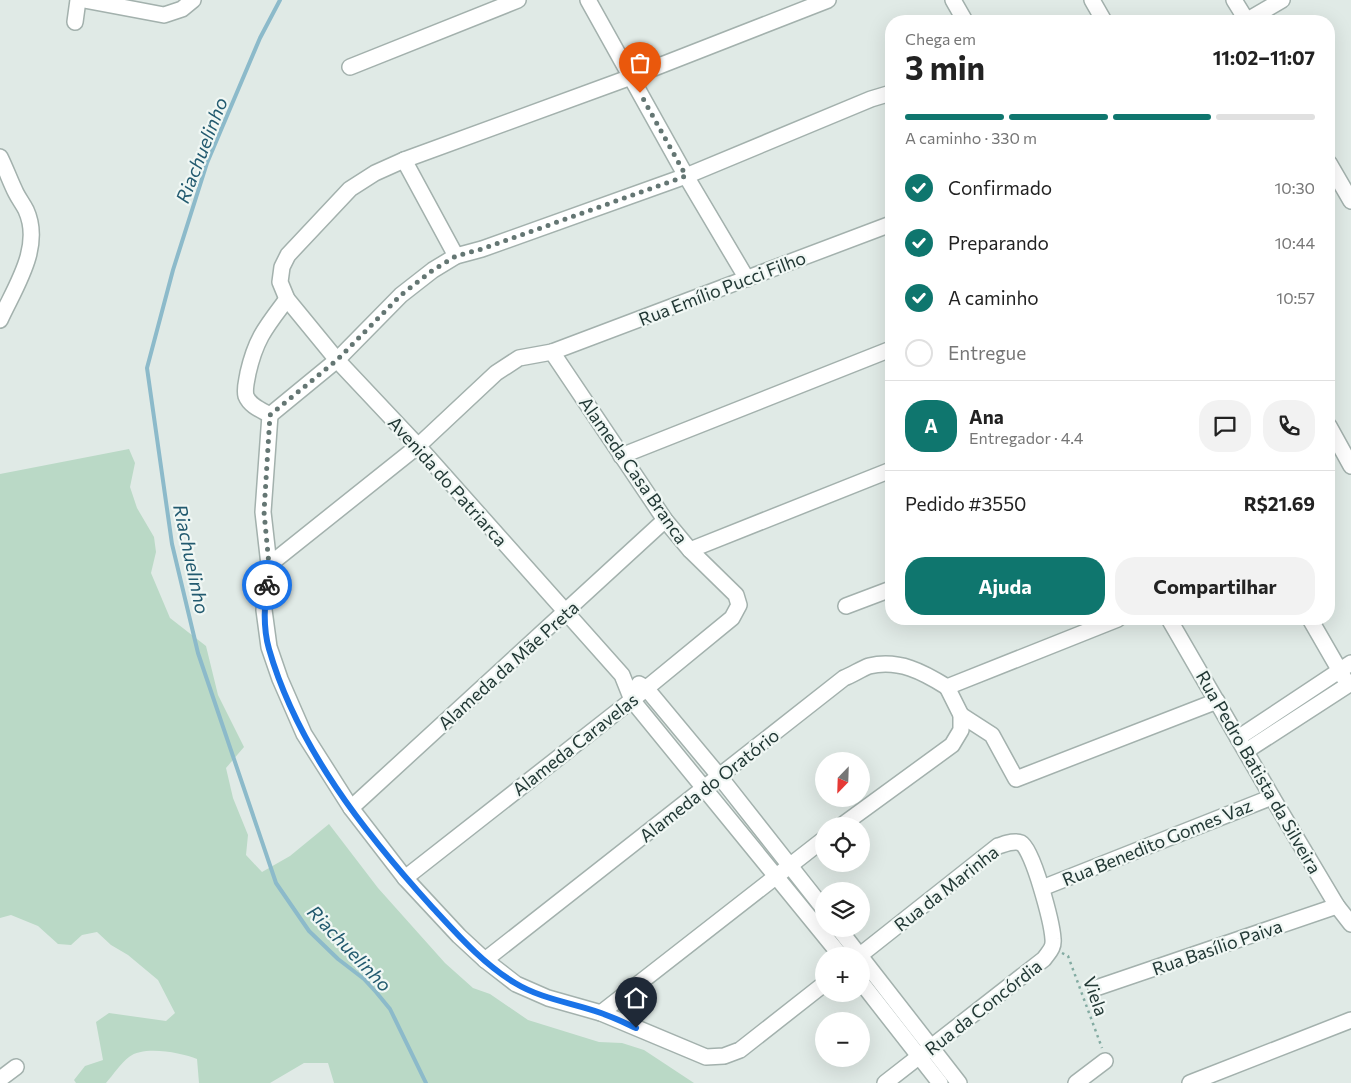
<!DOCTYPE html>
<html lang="pt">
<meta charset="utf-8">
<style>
body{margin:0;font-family:Commissioner,sans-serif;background:#f2f2f2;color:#222;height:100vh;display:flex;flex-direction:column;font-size:19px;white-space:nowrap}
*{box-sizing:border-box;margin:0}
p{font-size:16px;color:#767676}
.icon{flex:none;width:28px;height:28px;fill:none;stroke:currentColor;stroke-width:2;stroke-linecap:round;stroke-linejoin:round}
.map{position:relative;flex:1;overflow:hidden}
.sheet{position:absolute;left:885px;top:15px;width:450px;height:610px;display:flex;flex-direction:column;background:#fff;border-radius:20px;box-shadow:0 5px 20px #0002}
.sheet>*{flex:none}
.needle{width:32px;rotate:203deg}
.fabs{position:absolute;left:815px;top:752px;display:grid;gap:10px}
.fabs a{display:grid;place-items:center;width:55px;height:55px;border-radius:50%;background:#fff;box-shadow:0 5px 20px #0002;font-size:25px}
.pin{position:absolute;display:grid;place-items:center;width:42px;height:42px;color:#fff;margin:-51px -21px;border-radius:50% 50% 50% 0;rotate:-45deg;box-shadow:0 0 5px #0007}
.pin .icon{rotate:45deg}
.courier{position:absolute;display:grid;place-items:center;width:50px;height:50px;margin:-25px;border:4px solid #1a73e8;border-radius:50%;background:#fff;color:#222;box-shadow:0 1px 6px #0007}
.summary em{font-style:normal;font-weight:700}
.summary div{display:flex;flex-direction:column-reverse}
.summary{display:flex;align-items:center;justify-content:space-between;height:85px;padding:0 20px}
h1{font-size:32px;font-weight:700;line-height:38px}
.bar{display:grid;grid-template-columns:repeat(4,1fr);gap:8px 5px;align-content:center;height:60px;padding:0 20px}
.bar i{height:6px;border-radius:4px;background:#e0e0e0}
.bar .on{background:#0f766e}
.bar p{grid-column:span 4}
.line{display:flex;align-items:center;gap:12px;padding:0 20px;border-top:1px solid #e0e0e0}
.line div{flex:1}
.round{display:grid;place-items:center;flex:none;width:52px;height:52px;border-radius:20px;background:#f2f2f2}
ol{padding:0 20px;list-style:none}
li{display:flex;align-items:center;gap:15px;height:55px}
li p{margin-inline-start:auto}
li .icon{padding:5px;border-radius:50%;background:#0f766e;color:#fff;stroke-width:4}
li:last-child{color:#767676}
li i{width:28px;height:28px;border:2px solid #e0e0e0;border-radius:50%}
.button{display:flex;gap:10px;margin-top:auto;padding:10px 20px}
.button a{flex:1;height:58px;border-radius:20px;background:#0f766e;color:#fff;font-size:20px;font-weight:700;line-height:58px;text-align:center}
.button a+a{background:#f2f2f2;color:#222}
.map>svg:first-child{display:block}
.green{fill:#bad9c6}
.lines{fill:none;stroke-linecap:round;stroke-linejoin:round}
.stream{stroke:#8cbaca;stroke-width:4}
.minor-casing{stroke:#a3b1ad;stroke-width:18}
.path{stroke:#83aba2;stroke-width:2.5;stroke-dasharray:2.5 4;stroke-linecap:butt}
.minor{stroke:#fff;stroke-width:15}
.done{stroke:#647673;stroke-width:5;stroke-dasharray:0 9}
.route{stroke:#1a73e8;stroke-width:6}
.labels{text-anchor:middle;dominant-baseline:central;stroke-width:4.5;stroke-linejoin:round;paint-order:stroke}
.street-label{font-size:18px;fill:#223835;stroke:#f0f7f4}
.water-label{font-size:19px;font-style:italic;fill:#225a6f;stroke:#f0f7f4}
</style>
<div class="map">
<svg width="1351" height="1083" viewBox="0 0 1351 1083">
<rect width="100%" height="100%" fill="#e0eae6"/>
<path class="green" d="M129,449L135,463L130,487L137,508L154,537L156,552L151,573L170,618L206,646L218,695L244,747L226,768L233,798L248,835L246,855L262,872L290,856L329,824L378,888L445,963L473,988L490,994L528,1020L599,1042L622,1043L644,1050L694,1083H334L328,1063H304L270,1083H199L197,1059C182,1053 144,1045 129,1057C121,1063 113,1075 106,1083H76L74,1080L85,1066L103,1060L96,1022L109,1013L166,1021L175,1013L158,980L128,955L111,945L97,932L82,935L71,945L58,944L38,926L11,915L0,918V474Z"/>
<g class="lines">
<polyline class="stream" points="280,0 260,38 207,163 173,270 147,368 172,544 198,653 276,883 309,931 338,959 364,979 376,992 390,1009 426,1083"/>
<g class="minor-casing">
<g id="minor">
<polyline points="84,0 164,15 182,9 193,0"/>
<polyline points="588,0 686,176 747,279"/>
<polyline points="828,0 631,77 404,160 375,173 350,189 288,255 282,267 280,282 287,299 337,360 418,446 622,675 632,700 841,956"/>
<polyline points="953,0 965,21"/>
<polyline points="1092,0 1104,21"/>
<polyline points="1234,0 1247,21"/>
<polyline points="1246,21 1282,0"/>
<polyline points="75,22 78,0"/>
<polyline points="350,67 518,0"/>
<path d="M0,157C6,169 10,181 16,193C19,199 23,204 26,210C43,247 15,287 0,320"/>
<polyline points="404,160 456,256"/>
<polyline points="1329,163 1351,201"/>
<polyline points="270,415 263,512 269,565 264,610 269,647 280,679 304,734 351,808 405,878 459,936 485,960 516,984 548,998 601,1013 706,1057 724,1056 740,1050 824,984"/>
<polyline points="270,415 337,360 401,295 433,270 456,256 482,249 686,176 871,99 891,93"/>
<path d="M270,415C261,410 250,406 246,396C244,389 247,380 248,373C256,338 266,327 287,299"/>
<polyline points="1329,426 1351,466"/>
<polyline points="621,456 891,349"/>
<polyline points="690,550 891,470"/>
<polyline points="269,565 418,446 496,373 519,358 552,352 891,224"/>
<polyline points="846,606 891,589"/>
<polyline points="1169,619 1272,797 1337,906 1351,924"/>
<polyline points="1310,619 1344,678"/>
<polyline points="639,684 646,688 720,777 824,909"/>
<polyline points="947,687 1118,619"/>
<polyline points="961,715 992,735 1016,779 1217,701"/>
<polyline points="1238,738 1351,663"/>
<polyline points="1246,751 1351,683"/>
<polyline points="351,808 665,520"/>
<polyline points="841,826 952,745 961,730 961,715 947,687"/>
<polyline points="405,878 632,700 732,618 739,605 736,595 690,550 665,520 552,352"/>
<polyline points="1042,888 1272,797"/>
<polyline points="839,929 860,956"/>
<path d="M859,956L998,846C1005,844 1014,840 1021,843C1033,849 1052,923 1053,939C1054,948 1049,952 1044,959L885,1083"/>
<polyline points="861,957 959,1083"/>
<path d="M485,960L844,678C852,675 861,669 869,666C899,659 923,672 947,687"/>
<polyline points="861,982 940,1083"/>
<polyline points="1096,988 1337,906"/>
<polyline points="601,1013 824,839"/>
<polyline points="0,1079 16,1067"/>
<polyline points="1076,1083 1105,1061"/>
<polyline points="1190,1083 1351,1020"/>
</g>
</g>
<polyline class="path" points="1062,953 1068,956 1102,1048"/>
<use href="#minor" class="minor"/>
</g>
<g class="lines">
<polyline class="done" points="267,585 269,565 264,512 270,415 337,360 401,295 433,270 456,256 482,249 686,176 640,93"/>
<path class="route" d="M267,585C264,606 263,628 269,649C297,747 364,832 432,907C457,934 483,964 515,983C541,999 573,1003 601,1013C613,1017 625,1023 636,1028"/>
</g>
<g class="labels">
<g class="street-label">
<text transform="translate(722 288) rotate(-21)">Rua Emílio Pucci Filho</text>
<text transform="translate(634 470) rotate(55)">Alameda Casa Branca</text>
<text transform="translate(448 481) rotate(48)">Avenida do Patriarca</text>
<text transform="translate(508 665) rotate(-42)">Alameda da Mãe Preta</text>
<text transform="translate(575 744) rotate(-38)">Alameda Caravelas</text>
<text transform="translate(1259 772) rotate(60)">Rua Pedro Batista da Silveira</text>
<text transform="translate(709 785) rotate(-38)">Alameda do Oratório</text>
<text transform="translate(1157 842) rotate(-22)">Rua Benedito Gomes Vaz</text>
<text transform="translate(946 888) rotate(-38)">Rua da Marinha</text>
<text transform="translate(1217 947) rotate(-19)">Rua Basílio Paiva</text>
<text transform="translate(1096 996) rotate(70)">Viela</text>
<text transform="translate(983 1007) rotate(-38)">Rua da Concórdia</text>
</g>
<g class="water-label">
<text transform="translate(201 150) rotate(-69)">Riachuelinho</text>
<text transform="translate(192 559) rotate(78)">Riachuelinho</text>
<text transform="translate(350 948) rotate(46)">Riachuelinho</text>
</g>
</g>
</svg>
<div class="fabs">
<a><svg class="needle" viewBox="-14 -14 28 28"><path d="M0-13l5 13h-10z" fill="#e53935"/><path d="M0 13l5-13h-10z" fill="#767676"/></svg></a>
<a><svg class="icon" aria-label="locate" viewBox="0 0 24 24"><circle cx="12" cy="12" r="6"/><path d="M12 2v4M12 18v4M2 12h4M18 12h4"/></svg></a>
<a><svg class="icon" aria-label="layers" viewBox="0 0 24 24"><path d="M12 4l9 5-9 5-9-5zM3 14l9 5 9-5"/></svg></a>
<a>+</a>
<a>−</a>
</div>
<div class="pin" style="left:640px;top:93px;background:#ea580c"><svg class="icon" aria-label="bag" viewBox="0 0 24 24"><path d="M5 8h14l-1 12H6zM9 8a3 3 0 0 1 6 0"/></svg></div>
<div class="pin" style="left:636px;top:1028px;background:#1f2937"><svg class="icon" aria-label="home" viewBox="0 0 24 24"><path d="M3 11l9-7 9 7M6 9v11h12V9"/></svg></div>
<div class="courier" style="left:267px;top:585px"><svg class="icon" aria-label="bike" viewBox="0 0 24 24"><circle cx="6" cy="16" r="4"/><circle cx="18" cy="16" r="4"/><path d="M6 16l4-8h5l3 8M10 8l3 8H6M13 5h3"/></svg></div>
<section class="sheet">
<div class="summary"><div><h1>3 min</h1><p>Chega em</p></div><em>11:02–11:07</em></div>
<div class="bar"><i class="on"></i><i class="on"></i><i class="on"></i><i></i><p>A caminho · 330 m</p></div>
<ol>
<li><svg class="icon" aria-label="check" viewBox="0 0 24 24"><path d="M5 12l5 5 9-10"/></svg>Confirmado<p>10:30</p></li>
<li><svg class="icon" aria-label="check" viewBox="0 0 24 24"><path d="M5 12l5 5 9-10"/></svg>Preparando<p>10:44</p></li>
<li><svg class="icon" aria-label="check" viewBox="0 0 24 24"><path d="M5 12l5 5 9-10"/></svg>A caminho<p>10:57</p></li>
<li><i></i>Entregue</li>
</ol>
<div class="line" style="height:90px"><b class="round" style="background:#0f766e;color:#fff">A</b><div><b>Ana</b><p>Entregador · 4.4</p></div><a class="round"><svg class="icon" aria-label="chat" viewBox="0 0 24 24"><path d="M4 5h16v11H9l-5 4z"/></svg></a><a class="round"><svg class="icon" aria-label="phone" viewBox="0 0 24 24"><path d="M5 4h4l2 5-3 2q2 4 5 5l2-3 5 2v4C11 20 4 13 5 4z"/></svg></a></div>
<div class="line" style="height:65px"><div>Pedido #3550</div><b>R$21.69</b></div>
<div class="button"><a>Ajuda</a><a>Compartilhar</a></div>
</section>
</div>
